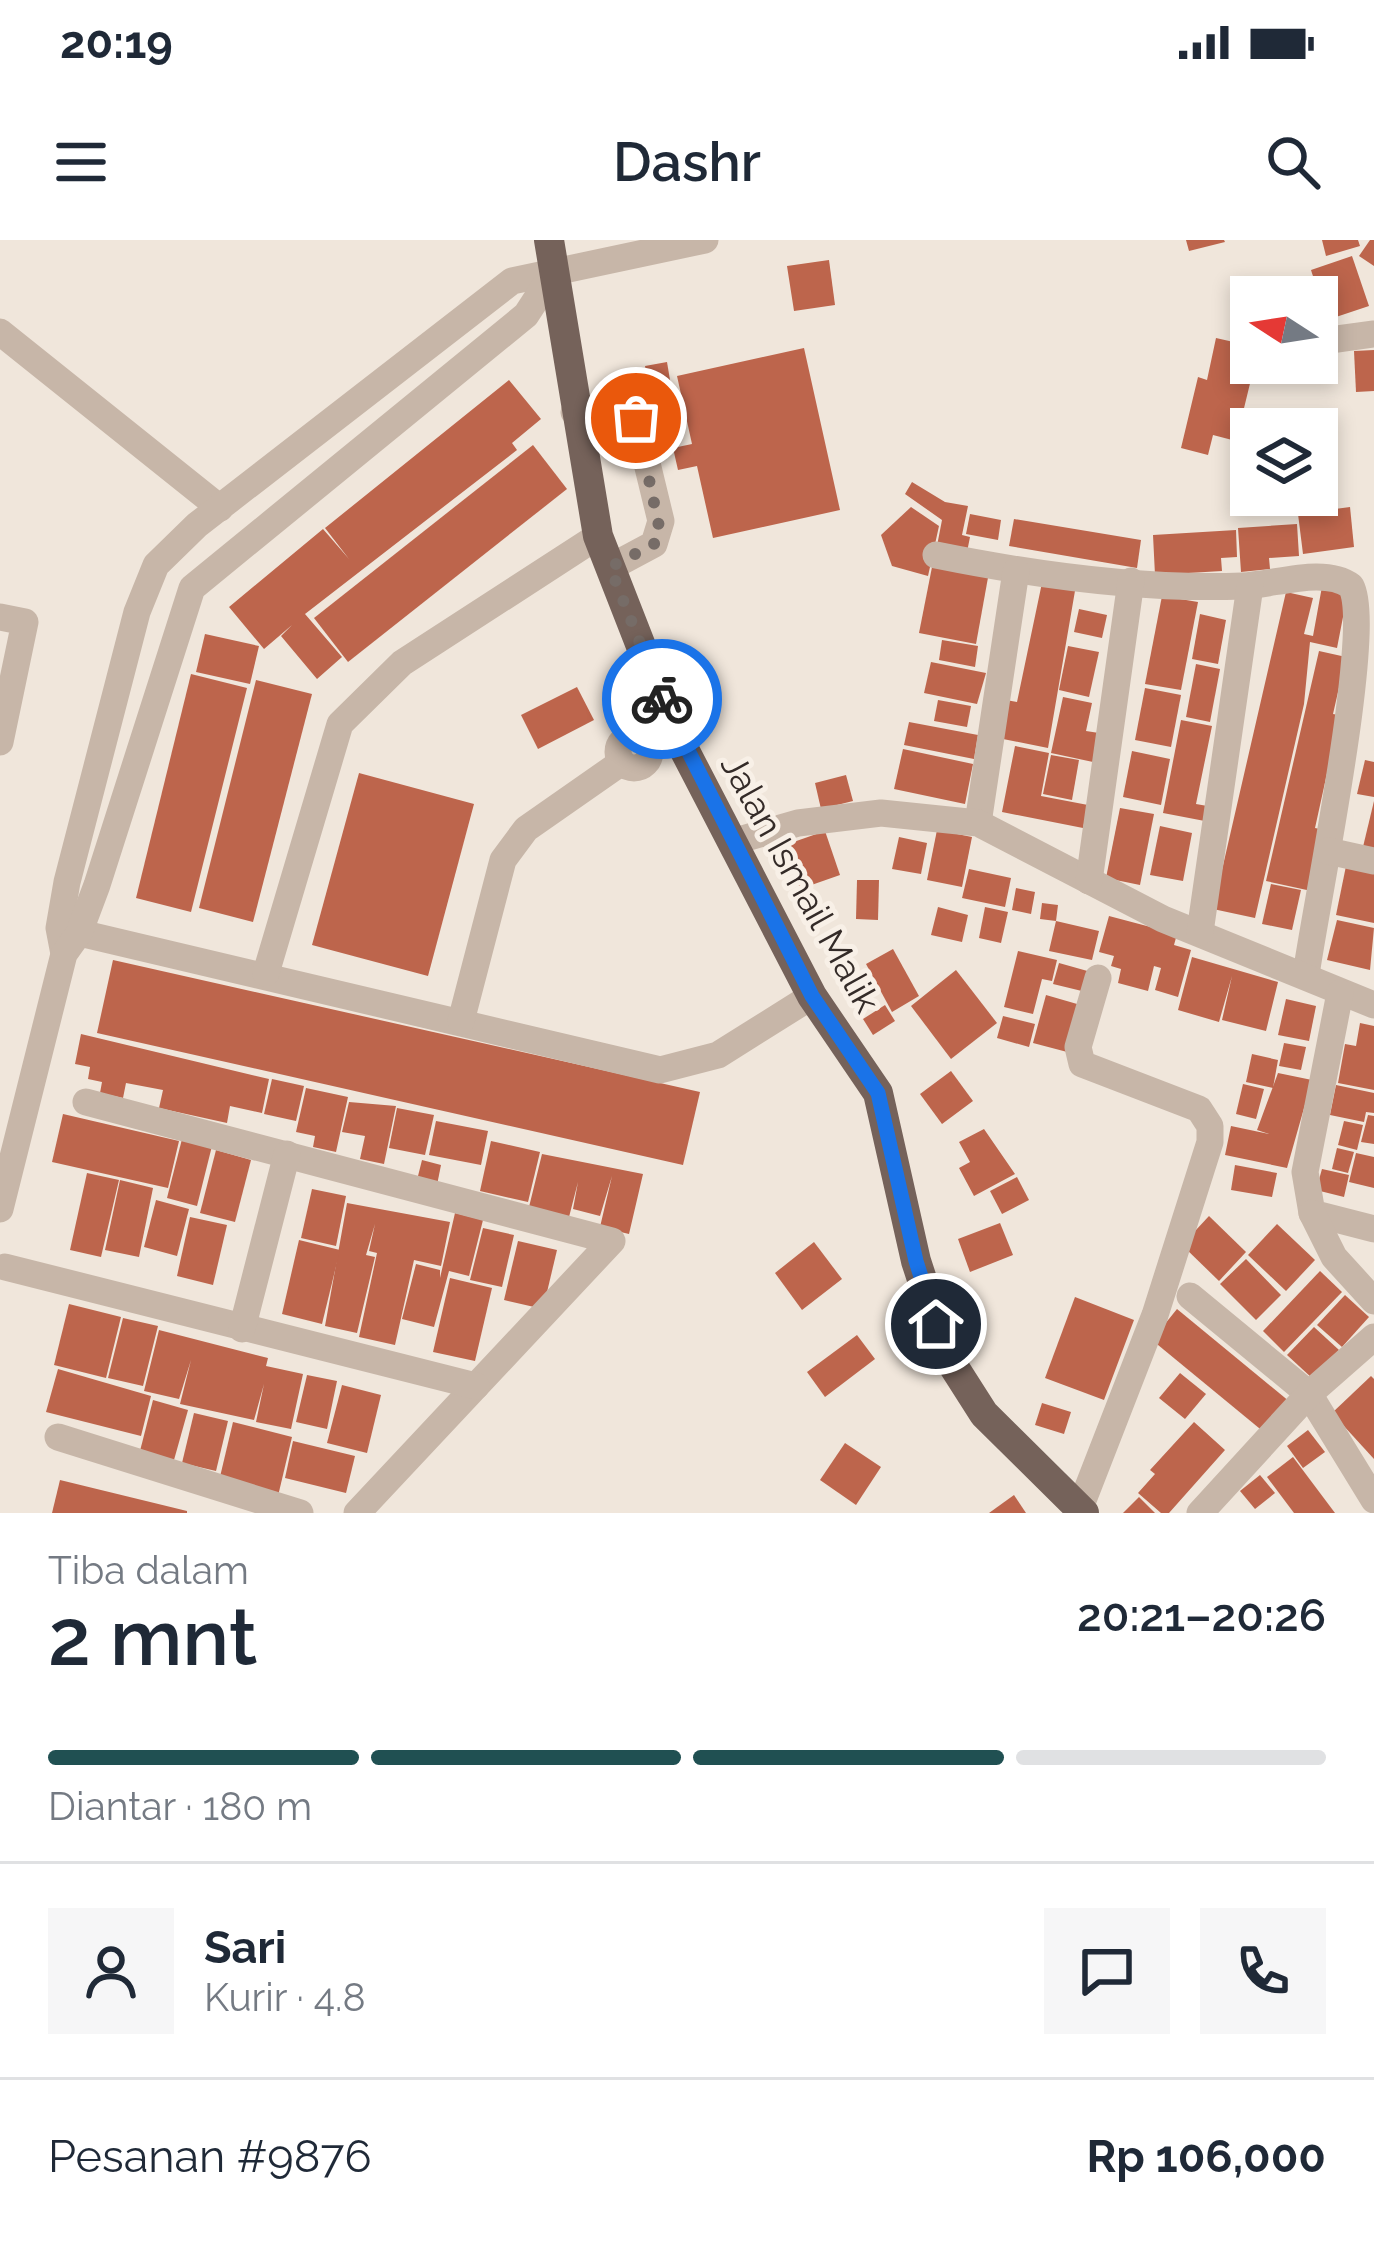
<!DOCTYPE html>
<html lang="id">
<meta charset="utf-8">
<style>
body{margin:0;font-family:Raleway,sans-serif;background:#f6f6f7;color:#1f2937;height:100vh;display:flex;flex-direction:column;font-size:45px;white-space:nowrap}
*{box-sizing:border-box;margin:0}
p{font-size:39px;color:#747a83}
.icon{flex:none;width:66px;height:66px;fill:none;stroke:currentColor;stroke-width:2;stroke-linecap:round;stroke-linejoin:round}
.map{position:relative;height:1273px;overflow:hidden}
.side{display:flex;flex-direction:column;background:#fff;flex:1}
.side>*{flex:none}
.needle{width:78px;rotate:282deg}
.tools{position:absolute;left:1230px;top:36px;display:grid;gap:24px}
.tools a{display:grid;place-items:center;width:108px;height:108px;border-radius:0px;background:#fff;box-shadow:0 6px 18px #0003;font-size:60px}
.pin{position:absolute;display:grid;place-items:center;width:102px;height:102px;color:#fff;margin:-51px;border:6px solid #fff;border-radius:50%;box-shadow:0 3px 12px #0007}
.courier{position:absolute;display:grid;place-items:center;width:120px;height:120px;margin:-60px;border:9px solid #1a73e8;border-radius:50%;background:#fff;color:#222;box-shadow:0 3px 15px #0007}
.headline em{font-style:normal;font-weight:600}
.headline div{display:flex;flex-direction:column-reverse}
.headline{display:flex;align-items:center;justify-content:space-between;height:204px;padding:0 48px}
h1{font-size:78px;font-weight:600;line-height:90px}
.bar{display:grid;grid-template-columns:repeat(4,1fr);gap:18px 12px;align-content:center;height:144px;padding:0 48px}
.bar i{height:15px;border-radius:9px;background:#e0e1e3}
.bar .current{background:#205052}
.bar p{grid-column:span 4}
.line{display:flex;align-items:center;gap:30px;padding:0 48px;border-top:3px solid #e0e1e3}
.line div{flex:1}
.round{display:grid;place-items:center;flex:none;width:126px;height:126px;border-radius:0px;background:#f6f6f7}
.status{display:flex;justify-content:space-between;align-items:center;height:84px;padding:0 60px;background:#fff;direction:ltr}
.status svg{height:33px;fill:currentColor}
header{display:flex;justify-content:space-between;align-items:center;height:156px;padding:0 48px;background:#fff;font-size:54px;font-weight:600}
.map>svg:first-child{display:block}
.building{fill:#bd654c}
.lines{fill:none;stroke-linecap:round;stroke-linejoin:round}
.minor{stroke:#c7b6a8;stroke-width:27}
.major{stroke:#75625a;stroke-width:30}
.done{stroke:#766c67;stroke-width:12;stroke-dasharray:0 21.6}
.route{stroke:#1a73e8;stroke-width:15}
.labels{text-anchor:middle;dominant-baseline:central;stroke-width:10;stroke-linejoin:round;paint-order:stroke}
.street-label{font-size:36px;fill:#342b28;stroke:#f8f0e7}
</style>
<div class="status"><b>20:19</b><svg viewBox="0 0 49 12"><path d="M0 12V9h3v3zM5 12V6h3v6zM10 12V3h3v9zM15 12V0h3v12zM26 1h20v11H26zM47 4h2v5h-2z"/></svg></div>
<header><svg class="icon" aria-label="menu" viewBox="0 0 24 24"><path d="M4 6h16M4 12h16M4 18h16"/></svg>Dashr<svg class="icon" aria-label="search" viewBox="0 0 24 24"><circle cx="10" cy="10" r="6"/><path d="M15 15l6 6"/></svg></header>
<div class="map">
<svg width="1374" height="1273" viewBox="0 0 1374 1273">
<rect width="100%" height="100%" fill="#f0e6db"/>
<g class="building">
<polygon points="1186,0 1224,0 1225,2 1189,11"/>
<polygon points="1322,0 1358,0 1360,6 1326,16"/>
<polygon points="1370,0 1374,0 1374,26 1359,16"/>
<polygon points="1352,16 1369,66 1327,80 1311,30"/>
<polygon points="829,20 835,65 794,71 787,26"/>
<polygon points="1216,98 1251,106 1255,123 1236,201 1213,195 1208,215 1181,208 1198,137 1207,140"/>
<polygon points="804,108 840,270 713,298 697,226 678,230 673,208 692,204 677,136"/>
<polygon points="1374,110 1374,151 1356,152 1354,111"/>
<polygon points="667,122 671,146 650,151 645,126"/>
<polygon points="509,140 541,179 512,203 517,210 305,374 342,417 317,439 281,396 292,385 264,409 229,367 323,289 349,319 325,288"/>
<polygon points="533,205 567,249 348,422 314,378"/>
<polygon points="912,242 945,262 968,266 962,295 970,297 966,317 936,311 942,280 905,254"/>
<polygon points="911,267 939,286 928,336 892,326 881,295"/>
<polygon points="1350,267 1354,307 1303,314 1298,274"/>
<polygon points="970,274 1001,280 998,300 966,294"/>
<polygon points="1014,279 1141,300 1137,328 1009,306"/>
<polygon points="1297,284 1299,316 1269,318 1270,329 1241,332 1238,288"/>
<polygon points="1236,290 1237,317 1221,318 1222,331 1155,335 1153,295"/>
<polygon points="933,322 989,332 976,404 919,393"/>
<polygon points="1043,338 1076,345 1048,508 998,498 1006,460 1017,462"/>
<polygon points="1323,341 1349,346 1337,408 1310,402 1304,464 1255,678 1213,669 1286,352 1313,358 1304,394 1313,396"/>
<polygon points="1162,356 1198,362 1181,450 1145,444"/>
<polygon points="1079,369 1107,375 1102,398 1074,392"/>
<polygon points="1200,374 1226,380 1218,424 1192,419"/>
<polygon points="205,394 259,406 250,444 196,432"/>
<polygon points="942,400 978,406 975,427 939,420"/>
<polygon points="1068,406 1099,412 1089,457 1059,450"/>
<polygon points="1319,411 1346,417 1333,474 1350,477 1333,506 1315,588 1330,591 1316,652 1266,641"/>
<polygon points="931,422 986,433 977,464 924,453"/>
<polygon points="1196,424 1220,429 1210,482 1186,477"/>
<polygon points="191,434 247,448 191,672 136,658"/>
<polygon points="256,440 312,454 253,682 199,668"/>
<polygon points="577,447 594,480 538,509 521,475"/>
<polygon points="1145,448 1181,455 1171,507 1135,500"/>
<polygon points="1063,457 1092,463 1086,491 1099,493 1093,522 1051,513"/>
<polygon points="938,460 971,466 967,487 934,481"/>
<polygon points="1181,480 1212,486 1196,564 1213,567 1210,582 1163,573"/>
<polygon points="909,482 978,495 974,519 904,505"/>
<polygon points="1015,506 1049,513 1041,556 1088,565 1083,588 1002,572"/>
<polygon points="903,509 973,524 965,564 894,549"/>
<polygon points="1132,511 1170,519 1161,565 1123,557"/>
<polygon points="1051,515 1079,520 1072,560 1043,554"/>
<polygon points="1365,520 1374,522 1374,557 1357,554"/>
<polygon points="359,533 474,564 428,736 312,705"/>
<polygon points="846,535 853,561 821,569 815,543"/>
<polygon points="1374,561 1374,613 1362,611"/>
<polygon points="1120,568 1154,574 1140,645 1106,638"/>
<polygon points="1160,586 1192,593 1183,641 1150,635"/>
<polygon points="937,590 972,597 962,647 927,640"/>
<polygon points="825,591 840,635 800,649 785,605"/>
<polygon points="899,597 927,603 921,634 892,629"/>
<polygon points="1346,626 1374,632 1374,683 1336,675"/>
<polygon points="969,629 1011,638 1005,667 962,658"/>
<polygon points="857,640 879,640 878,680 856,679"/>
<polygon points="1271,644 1301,650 1292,690 1262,684"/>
<polygon points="1016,648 1035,652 1031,674 1012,670"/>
<polygon points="1042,663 1058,665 1056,681 1099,691 1092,720 1049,711 1056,681 1040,679"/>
<polygon points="938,667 968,675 962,702 931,695"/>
<polygon points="985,667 1008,672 1001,703 979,698"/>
<polygon points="1109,676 1177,694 1174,705 1191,710 1178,757 1155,750 1161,728 1154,726 1148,751 1118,743 1121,729 1111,726 1114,716 1099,712"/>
<polygon points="1337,680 1374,688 1370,730 1327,720"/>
<polygon points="893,709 919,756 892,772 866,724"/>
<polygon points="1018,711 1057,720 1052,741 1042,739 1033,774 1004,767"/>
<polygon points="1192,717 1278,742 1266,791 1222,780 1232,736 1219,782 1178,770"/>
<polygon points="113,720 700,852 683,925 97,793"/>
<polygon points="1059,723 1091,732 1086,752 1053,744"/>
<polygon points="956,730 997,783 951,819 911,766"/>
<polygon points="1046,755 1084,766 1071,813 1033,803"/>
<polygon points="1286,759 1316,766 1309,801 1278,795"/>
<polygon points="885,765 895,781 873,795 863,779"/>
<polygon points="1003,776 1035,784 1029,807 997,798"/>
<polygon points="1360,783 1374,786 1374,850 1338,843 1345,804 1356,806"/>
<polygon points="81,794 269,839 262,873 230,866 227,883 159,868 163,850 126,843 123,858 100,853 102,842 88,839 90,827 75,824"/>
<polygon points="1284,803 1306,807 1301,830 1279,826"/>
<polygon points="1252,814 1278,820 1273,848 1246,842"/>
<polygon points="951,831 973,861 942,884 920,854"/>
<polygon points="1278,833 1312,840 1287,928 1225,915 1231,886 1269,894 1257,890"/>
<polygon points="272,839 304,846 296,881 264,874"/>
<polygon points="1243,844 1264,849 1256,879 1236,874"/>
<polygon points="1336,845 1374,853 1374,873 1366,872 1364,882 1330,875"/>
<polygon points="306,848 348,857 336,912 313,907 315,896 296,892"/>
<polygon points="349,862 396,866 384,924 360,919 365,896 342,892"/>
<polygon points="397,868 434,875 425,915 389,908"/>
<polygon points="63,874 179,901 168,948 52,922"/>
<polygon points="1368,875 1374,876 1374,904 1361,902"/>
<polygon points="436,881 488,891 481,925 429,915"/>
<polygon points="1344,881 1363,885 1357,910 1338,905"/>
<polygon points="984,889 1015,934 974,956 959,928 970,922 959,902"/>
<polygon points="182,899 212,906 197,966 167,958"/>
<polygon points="491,901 540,912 528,962 480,951"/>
<polygon points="1337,908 1354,912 1348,933 1332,929"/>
<polygon points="216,910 251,920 235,982 200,973"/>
<polygon points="1356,913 1374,917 1374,948 1349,942"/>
<polygon points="542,914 643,934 629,994 600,987 612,936 600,976 573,969 578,942 569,977 529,967"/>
<polygon points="422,920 441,925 437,945 417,940"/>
<polygon points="1235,925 1277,933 1272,957 1231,950"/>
<polygon points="1322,929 1349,935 1344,957 1316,950"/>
<polygon points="87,933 119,940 101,1017 70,1010"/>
<polygon points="1017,937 1029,960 1002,974 990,951"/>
<polygon points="120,940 153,948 139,1017 105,1010"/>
<polygon points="312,949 346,956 336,1006 301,998"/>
<polygon points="156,960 189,969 177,1016 144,1007"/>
<polygon points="347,963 450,982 441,1026 414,1020 395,1105 359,1097 377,1013 369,1011 375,984 366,1015 375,1017 357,1093 325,1086"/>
<polygon points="455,973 483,980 469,1036 449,1031 434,1087 402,1079 416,1024 440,1030 440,1038"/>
<polygon points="1209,976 1246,1012 1219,1041 1182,1005"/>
<polygon points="190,977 227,985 213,1045 177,1036"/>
<polygon points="1000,983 1013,1015 970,1032 958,999"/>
<polygon points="1277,984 1315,1020 1286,1051 1248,1015"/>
<polygon points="483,988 514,995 502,1047 470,1040"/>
<polygon points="299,1000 340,1010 322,1084 282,1074"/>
<polygon points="518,1001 557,1010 543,1069 504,1060"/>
<polygon points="814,1002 842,1039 802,1070 775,1033"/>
<polygon points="1246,1019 1281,1055 1256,1080 1220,1044"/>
<polygon points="1320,1031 1342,1052 1284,1112 1263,1091"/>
<polygon points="450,1038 492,1048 475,1121 433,1112"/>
<polygon points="1345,1055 1369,1077 1342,1107 1317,1085"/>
<polygon points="1075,1057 1134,1080 1104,1160 1045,1138"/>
<polygon points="69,1064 121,1077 106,1138 54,1125"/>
<polygon points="1177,1069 1290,1162 1265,1193 1152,1100"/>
<polygon points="123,1078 158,1086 143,1146 108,1138"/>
<polygon points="1314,1087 1339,1110 1312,1138 1287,1115"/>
<polygon points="159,1090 268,1118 266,1126 303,1134 291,1189 256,1182 264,1144 254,1180 180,1164 191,1120 179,1159 144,1151"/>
<polygon points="857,1095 875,1119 825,1157 807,1132"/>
<polygon points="58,1129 151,1156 141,1196 46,1172"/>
<polygon points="1180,1133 1206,1154 1185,1179 1159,1158"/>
<polygon points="307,1135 337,1141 327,1189 296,1182"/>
<polygon points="1371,1136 1374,1139 1374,1219 1332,1173"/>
<polygon points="342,1145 381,1155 367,1213 327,1203"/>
<polygon points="153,1160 188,1170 174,1220 140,1211"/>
<polygon points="1042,1163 1071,1172 1064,1194 1035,1185"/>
<polygon points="194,1173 228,1181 216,1231 182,1223"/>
<polygon points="233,1182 292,1197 278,1256 219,1241"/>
<polygon points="1194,1182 1225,1210 1169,1273 1161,1273 1138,1253 1155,1234 1150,1230"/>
<polygon points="1308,1190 1325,1212 1303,1228 1287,1206"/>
<polygon points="293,1201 355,1216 346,1253 285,1238"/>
<polygon points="845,1203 881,1227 856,1265 820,1240"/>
<polygon points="1293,1217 1335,1273 1294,1273 1267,1237"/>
<polygon points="1260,1235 1275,1253 1255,1269 1240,1251"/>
<polygon points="60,1240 187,1271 187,1273 52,1273"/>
<polygon points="1014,1255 1026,1273 989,1273"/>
<polygon points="1139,1257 1155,1273 1123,1273"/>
</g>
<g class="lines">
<g class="minor">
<polyline points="0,92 220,268"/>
<polyline points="1330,100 1374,94"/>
<polyline points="574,172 620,168 636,178 661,281 654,304 611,327"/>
<path d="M936,315C1035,335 1140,350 1242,346C1274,345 1324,326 1351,346C1374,389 1315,668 1306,735"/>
<polyline points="0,377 25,382 0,502"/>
<circle cx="634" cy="512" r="16"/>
<polyline points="978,583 1016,331"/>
<polyline points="732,602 798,583 881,573 978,583 1163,679 1374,765"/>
<polyline points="1328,611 1374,621"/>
<polyline points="1089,641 1131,341"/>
<polyline points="63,689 660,830 718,815 812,756"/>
<polyline points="1200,692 1250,346"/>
<polyline points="64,714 59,688 67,642 137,372 156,325 197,285 512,41 705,0"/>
<polyline points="266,733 340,484 402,423 598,296"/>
<polyline points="1340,753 1305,932 1312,973 1374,989"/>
<polyline points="461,781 503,620 526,589 622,522"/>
<polyline points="86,862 612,1001 357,1273"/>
<polyline points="0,969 64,714 79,693 97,645 192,348 526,75 552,35"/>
<polyline points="1312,973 1334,1017 1374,1061"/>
<polyline points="5,1027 476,1146"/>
<polyline points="1190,1056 1309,1154 1374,1260"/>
<polyline points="242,1089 287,914"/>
<polyline points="58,1197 300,1273"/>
<polyline points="1078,1273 1155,1075 1210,902 1210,886 1199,869 1082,824 1078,807 1098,738"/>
<polyline points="1200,1273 1309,1154 1374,1097"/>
</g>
<polyline class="major" points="549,0 598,296 673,488 812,756 878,853 916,1021 947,1116 984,1174 1084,1273"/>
</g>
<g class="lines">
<polyline class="done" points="636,178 660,291 654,304 610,327 662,459"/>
<polyline class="route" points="662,459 812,756 878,853 916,1021 936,1084"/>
</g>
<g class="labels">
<g class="street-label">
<text transform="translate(801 643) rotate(61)">Jalan Ismail Malik</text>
</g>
</g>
</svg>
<div class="tools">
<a><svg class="needle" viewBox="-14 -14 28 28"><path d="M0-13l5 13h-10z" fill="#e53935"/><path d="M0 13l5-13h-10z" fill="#747a83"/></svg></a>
<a><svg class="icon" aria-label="layers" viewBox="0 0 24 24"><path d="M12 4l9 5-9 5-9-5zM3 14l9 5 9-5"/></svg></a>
</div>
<div class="pin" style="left:636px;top:178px;background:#ea580c"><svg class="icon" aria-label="bag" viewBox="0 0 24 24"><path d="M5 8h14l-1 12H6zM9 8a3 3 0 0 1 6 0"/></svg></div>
<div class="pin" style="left:936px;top:1084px;background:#1f2937"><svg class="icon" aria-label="home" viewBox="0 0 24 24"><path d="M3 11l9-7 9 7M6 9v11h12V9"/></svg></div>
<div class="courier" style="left:662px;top:459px"><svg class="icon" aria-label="bike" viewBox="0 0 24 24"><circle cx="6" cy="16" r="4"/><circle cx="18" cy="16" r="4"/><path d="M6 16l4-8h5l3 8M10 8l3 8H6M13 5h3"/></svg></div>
</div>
<section class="side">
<div class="headline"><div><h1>2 mnt</h1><p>Tiba dalam</p></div><em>20:21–20:26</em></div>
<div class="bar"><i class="current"></i><i class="current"></i><i class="current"></i><i></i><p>Diantar · 180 m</p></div>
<div class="line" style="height:216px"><a class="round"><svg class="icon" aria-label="person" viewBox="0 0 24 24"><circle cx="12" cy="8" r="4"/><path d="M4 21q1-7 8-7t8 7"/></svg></a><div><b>Sari</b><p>Kurir · 4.8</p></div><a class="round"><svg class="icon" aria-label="chat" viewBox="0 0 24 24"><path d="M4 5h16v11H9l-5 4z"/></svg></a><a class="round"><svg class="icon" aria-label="phone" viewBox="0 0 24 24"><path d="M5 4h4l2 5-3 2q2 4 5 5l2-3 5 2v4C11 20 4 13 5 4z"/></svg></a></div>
<div class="line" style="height:156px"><div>Pesanan #9876</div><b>Rp 106,000</b></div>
</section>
